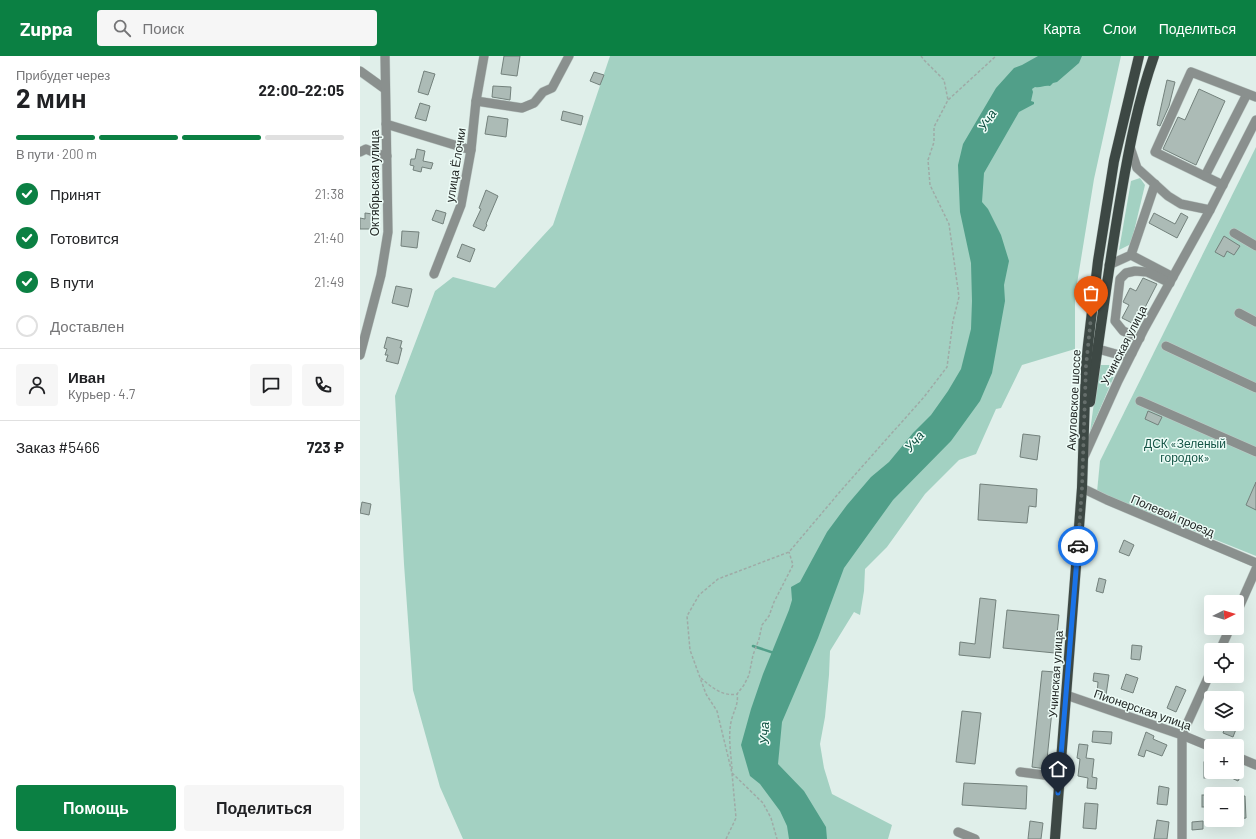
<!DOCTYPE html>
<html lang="ru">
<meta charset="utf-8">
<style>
body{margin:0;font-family:Barlow,sans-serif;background:#f6f6f6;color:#202124;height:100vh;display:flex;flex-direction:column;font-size:15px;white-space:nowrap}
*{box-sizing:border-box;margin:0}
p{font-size:13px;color:#757577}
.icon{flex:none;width:22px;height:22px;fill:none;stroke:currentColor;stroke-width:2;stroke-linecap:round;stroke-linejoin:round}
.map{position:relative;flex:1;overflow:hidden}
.drawer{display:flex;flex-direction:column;background:#fff;width:360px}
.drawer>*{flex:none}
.needle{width:26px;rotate:85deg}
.fabs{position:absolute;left:844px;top:539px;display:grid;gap:8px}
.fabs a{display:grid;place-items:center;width:40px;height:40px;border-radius:4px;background:#fff;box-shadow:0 4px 16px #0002;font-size:20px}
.pin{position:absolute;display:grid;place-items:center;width:34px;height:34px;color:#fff;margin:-41px -17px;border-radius:50% 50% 50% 0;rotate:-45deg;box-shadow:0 0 4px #0007}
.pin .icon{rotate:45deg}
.courier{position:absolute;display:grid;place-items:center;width:40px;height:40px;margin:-20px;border:3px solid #1a73e8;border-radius:50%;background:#fff;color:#222;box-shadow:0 1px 5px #0007}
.head em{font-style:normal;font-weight:700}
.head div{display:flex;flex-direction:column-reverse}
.head{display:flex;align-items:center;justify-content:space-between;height:68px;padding:0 16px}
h1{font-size:26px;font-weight:700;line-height:30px}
.bar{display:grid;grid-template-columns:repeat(4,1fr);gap:6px 4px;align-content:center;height:48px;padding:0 16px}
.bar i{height:5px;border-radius:3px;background:#e0e0e0}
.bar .on{background:#0b8043}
.bar p{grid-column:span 4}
.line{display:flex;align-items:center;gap:10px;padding:0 16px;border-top:1px solid #e0e0e0}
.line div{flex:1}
.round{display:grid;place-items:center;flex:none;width:42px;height:42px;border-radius:4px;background:#f6f6f6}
ol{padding:0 16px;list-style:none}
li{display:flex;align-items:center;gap:12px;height:44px}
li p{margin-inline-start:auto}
li .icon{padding:4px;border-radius:50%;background:#0b8043;color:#fff;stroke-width:4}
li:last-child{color:#757577}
li i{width:22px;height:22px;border:2px solid #e0e0e0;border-radius:50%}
.cta{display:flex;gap:8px;margin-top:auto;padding:8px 16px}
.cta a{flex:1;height:46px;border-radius:4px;background:#0b8043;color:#fff;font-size:16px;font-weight:700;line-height:46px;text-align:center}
.cta a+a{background:#f6f6f6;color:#202124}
header{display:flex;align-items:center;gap:24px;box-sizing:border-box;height:56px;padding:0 20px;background:#0b8043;color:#fff}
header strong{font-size:19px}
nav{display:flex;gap:22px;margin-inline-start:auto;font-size:14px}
.search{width:280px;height:36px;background:#f6f6f6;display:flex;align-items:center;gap:10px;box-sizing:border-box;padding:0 14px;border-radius:4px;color:#757577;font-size:15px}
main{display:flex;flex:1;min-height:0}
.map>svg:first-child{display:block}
.green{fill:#a3d1c2}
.water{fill:#519f89}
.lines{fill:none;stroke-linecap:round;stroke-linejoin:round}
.stream{stroke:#519f89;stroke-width:2.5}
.building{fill:#acbbb6;stroke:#73817c}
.minor-casing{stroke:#becbc7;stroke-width:10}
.major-casing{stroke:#becbc7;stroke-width:11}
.path{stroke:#9faaa6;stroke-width:1.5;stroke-dasharray:3 2;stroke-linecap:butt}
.minor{stroke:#8a908e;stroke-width:9}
.major{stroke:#3d4844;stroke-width:10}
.done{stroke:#656e6b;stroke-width:4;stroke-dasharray:0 7.2}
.route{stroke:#1a73e8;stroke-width:5}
.labels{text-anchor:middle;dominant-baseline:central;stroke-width:3;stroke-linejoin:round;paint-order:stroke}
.street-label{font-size:12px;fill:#232826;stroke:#edfcf7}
.park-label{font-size:12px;fill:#145445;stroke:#edfcf7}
.water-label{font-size:13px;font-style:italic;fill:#0e5041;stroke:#edfcf7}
</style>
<header>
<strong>Zuppa</strong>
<div class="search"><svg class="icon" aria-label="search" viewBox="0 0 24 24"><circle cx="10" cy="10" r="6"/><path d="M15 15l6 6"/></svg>Поиск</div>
<nav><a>Карта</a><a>Слои</a><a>Поделиться</a></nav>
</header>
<main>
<section class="drawer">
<div class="head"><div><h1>2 мин</h1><p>Прибудет через</p></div><em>22:00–22:05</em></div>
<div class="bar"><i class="on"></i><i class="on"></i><i class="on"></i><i></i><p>В пути · 200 m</p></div>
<ol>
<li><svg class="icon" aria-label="check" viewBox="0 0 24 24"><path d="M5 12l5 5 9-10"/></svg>Принят<p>21:38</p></li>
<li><svg class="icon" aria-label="check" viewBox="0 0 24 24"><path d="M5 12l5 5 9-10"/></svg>Готовится<p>21:40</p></li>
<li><svg class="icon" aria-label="check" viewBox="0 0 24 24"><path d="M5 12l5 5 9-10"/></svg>В пути<p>21:49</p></li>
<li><i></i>Доставлен</li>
</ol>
<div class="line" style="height:72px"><a class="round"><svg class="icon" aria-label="person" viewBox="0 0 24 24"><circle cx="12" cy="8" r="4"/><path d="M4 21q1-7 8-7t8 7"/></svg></a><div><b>Иван</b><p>Курьер · 4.7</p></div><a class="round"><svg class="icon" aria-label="chat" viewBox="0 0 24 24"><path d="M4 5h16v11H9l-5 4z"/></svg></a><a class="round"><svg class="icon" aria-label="phone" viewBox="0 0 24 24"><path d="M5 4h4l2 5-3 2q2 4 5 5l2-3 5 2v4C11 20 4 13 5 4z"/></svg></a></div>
<div class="line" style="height:52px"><div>Заказ #5466</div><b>723 ₽</b></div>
<div class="cta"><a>Помощь</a><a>Поделиться</a></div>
</section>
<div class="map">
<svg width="896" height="783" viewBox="0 0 896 783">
<rect width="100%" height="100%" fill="#e0efea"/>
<g class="green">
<polygon points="250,0 761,0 734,123 715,240 715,293 662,309 641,352 636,353 616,398 599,404 565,438 527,491 505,513 504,535 500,559 494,556 470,595 469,619 465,661 460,688 464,712 472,738 532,769 528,783 103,783 80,731 53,634 44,508 35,340 75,235 93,221 135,232 193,169"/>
<polygon points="896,91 896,500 737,436 740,405"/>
<polygon points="780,122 785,129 771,188 759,194 771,125"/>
<polygon points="739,309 759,309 730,376"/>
</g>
<path class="water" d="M678,0H722L719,7L697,26L693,27L690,30C684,29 681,32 675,31L672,33L673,36L671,45L674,46V48L659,56L624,117L622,146L628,153L641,179L649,205L644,229L645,245L632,317L620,345L591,385L533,444L484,512L458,582L422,666L418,708L444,735L466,771L467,783H429L427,770L420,755L400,728L390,720L381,689L391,653L403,618L429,554L432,544L431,531L440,526L467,476L487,449L511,421L529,406L553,377L571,359L588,335L601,313L611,273L612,245L611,207L600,156L598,109L603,88L636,32L654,12L662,9Z"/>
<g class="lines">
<polyline class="stream" points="393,590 414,597"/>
</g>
<g class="building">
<polygon points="144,0 160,0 157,20 141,18"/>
<polygon points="64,15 75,18 68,39 58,36"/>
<polygon points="234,16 244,19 240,29 230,25"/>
<polygon points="807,24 815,26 809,50 800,70 797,69"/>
<polygon points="133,30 151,31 150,44 132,41"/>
<polygon points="839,33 865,45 836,109 803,93 818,61 825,64"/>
<polygon points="60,47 70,50 66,65 55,62"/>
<polygon points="203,55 223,60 221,69 201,64"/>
<polygon points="128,60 148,63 146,81 125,78"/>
<polygon points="57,93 65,95 63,105 73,107 71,113 62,111 61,116 53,114 54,110 50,109 51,103 55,103"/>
<polygon points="126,134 138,140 126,168 127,169 124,175 113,170 121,153 119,152"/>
<polygon points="76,154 86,157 83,168 72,164"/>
<polygon points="5,157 13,158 13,173 0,173 0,162 5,163"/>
<polygon points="794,157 815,168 821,157 828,161 817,182 789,167"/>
<polygon points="42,175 59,176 57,192 41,190"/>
<polygon points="864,180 880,190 874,199 867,195 864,201 855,196"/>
<polygon points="102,188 115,193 110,206 97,201"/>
<polygon points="783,222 797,228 776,269 762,262 769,249 763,246 770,232 776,235"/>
<polygon points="36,230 52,233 48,251 32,247"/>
<polygon points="27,281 42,285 40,292 42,292 38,308 26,305 28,299 25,299 27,293 24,292"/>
<polygon points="788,355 802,361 798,369 785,363"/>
<polygon points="663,378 680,380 677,404 660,401"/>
<polygon points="896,426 896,454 886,449"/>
<polygon points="620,428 677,433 676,451 669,450 667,467 618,464"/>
<polygon points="2,446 11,448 9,459 0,457"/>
<polygon points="764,484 774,489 769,500 759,496"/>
<polygon points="739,522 746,524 743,537 736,535"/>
<polygon points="620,542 636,544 630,602 599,599 600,586 615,588"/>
<polygon points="647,554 699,559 695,597 643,592"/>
<polygon points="772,589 782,590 780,604 771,603"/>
<polygon points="682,615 696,616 686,713 672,711"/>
<polygon points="734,617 749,619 746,639 737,638 738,626 733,625"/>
<polygon points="766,618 778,622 773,637 761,633"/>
<polygon points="816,630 826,634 816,656 807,652"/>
<polygon points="602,655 621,657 615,708 596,706"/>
<polygon points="866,668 878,668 873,681 863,677"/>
<polygon points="733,675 752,676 751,688 732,686"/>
<polygon points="786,676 794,680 793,683 807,689 802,700 786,694 784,701 778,699"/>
<polygon points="719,688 728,689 726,702 734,703 732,721 737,722 736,733 727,732 728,722 718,720 720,703 717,702"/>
<rect x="844" y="706" width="7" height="16"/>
<polygon points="859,716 883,716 878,725"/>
<polygon points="604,727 667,730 666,753 602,749"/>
<polygon points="799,730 809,732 807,749 797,748"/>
<rect x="842" y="739" width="9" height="12"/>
<polygon points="877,740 885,740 886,762 877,763"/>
<polygon points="725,747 738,748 736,773 723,772"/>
<polygon points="797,764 809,766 807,783 794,783"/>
<polygon points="670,765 683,767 681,783 668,783"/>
<polygon points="843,765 843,773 832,774 832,766"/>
</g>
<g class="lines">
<g class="minor-casing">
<g id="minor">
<polyline points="0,15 25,33"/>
<polyline points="116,45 162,52 174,47 183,36 192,32 209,0"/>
<polyline points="26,68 111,94"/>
<polyline points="770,91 777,112 808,140 821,148 850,154"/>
<polyline points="0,96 6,93 17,98 27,100"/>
<polyline points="845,120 887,38"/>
<polyline points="863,129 795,96 831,16 896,41"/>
<polyline points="874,177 896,190"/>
<polyline points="771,199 813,221"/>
<polyline points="749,209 771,199 795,128"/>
<polyline points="74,218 101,149 111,94 116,45 124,0"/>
<polyline points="879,257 896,266"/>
<polyline points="780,282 763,275 755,265 760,223 766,217 775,215 787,216 810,227"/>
<polyline points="806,290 896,332"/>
<polyline points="731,291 763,300 772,297"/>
<polyline points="0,299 21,219 28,176 25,0"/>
<polyline points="780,345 896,396"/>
<polyline points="723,403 758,325 784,273 850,154 896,64"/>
<polyline points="722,432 747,444 896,507"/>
<polyline points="877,556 896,513"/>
<polyline points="860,594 870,572"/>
<polyline points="706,639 822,679 851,691"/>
<polyline points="877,701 896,709"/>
<polyline points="660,716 700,721"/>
<polyline points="598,776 615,783"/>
<polyline points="822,783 822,679 851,615"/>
</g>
</g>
<g class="major-casing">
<g id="major">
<path d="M730,346C740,277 749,208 761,139C769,92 778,45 794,0"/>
<polyline points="695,783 722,432 726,310 728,289 738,205 754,105 779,0"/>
</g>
</g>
<g class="path">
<polyline points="561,0 564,4 584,24 588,44"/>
<path d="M341,622C351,631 363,641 377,638L384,629L389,619L393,599L399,583L402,569L409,560L414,546L433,509L429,496"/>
<path d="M372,713C371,698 368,681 371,666C373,656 379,648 377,638"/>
<polyline points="372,717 403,747 411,762 417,783"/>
<polyline points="366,783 376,762 372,717 357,655 346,638 330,594 327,560 339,539 358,523 429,496 484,431 564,341 587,311 593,265 599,241 589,168 570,129 568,104 574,86 574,71 588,44 636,0"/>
</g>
<use href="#minor" class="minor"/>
<use href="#major" class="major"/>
</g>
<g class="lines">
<polyline class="done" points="718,490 722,432 726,310 731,261"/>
<polyline class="route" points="698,737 718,490"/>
</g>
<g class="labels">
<g class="street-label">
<text transform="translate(95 109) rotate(-81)">улица Ёлочки</text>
<text transform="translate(14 127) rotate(-90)">Октябрьская улица</text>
<text transform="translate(763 289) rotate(-63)">Учинская улица</text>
<text transform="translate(713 344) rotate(-87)">Акуловское шоссе</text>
<text transform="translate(813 459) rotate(23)">Полевой проезд</text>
<text transform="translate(695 618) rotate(-86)">Учинская улица</text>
<text transform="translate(783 653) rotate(19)">Пионерская улица</text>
</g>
<g class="park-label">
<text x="825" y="387">ДСК «Зеленый<tspan x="825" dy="14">городок»</tspan></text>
</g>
<g class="water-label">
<text transform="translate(627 64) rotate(-58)">Уча</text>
<text transform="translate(554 385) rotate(-49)">Уча</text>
<text transform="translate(404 677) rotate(-90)">Уча</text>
</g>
</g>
</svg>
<div class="fabs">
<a><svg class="needle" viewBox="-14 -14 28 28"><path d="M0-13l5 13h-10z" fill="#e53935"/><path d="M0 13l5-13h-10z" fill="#757577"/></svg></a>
<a><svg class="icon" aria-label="locate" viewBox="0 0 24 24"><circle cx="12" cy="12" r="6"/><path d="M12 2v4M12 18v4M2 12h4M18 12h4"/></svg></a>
<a><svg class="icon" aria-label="layers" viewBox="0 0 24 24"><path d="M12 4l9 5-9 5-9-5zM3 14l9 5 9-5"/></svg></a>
<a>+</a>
<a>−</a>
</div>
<div class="pin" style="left:731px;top:261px;background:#ea580c"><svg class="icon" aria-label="bag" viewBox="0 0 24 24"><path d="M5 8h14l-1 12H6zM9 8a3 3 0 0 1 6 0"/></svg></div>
<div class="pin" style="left:698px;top:737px;background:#1f2937"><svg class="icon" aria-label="home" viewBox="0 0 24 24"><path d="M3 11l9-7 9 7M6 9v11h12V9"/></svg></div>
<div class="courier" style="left:718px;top:490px"><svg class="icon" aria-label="car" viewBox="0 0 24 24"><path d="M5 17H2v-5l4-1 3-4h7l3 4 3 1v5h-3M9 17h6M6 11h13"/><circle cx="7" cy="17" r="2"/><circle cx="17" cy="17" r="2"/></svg></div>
</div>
</main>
